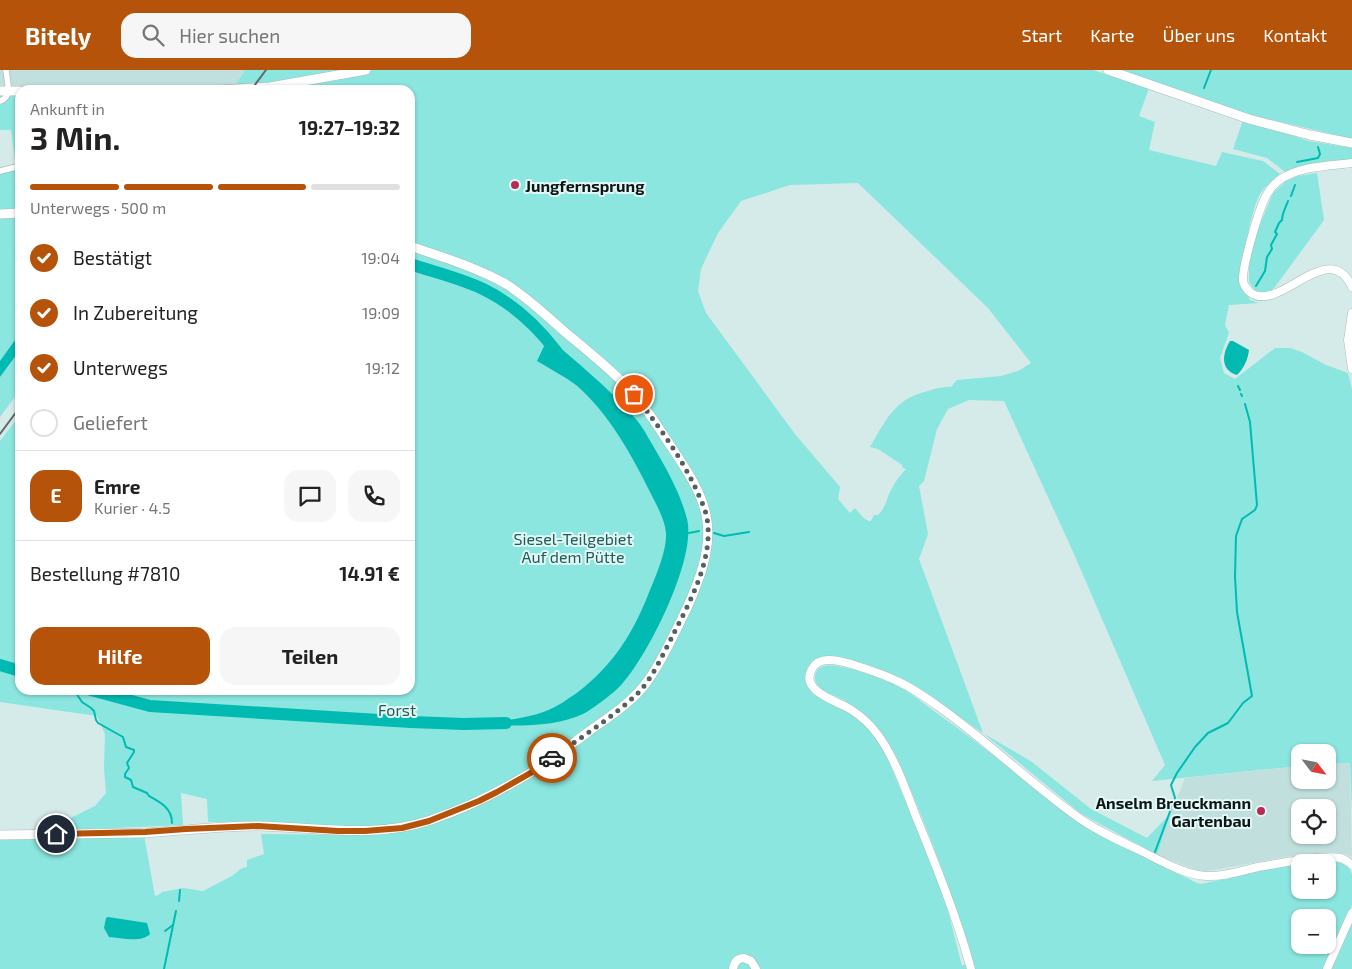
<!DOCTYPE html>
<html lang="de">
<meta charset="utf-8">
<style>
body{margin:0;font-family:"Exo 2",sans-serif;background:#f6f6f6;color:#222;height:100vh;display:flex;flex-direction:column;font-size:19px;white-space:nowrap}
*{box-sizing:border-box;margin:0}
p{font-size:16px;color:#767676}
.icon{flex:none;width:28px;height:28px;fill:none;stroke:currentColor;stroke-width:2;stroke-linecap:round;stroke-linejoin:round}
.map{position:relative;flex:1;overflow:hidden}
.sheet{position:absolute;left:15px;top:15px;width:400px;height:610px;display:flex;flex-direction:column;background:#fff;border-radius:15px;box-shadow:0 1px 4px #0004}
.sheet>*{flex:none}
.needle{width:32px;rotate:122deg}
.tools{position:absolute;left:1291px;top:674px;display:grid;gap:10px}
.tools a{display:grid;place-items:center;width:45px;height:45px;border-radius:10px;background:#fff;box-shadow:0 1px 4px #0004;font-size:25px}
.pin{position:absolute;display:grid;place-items:center;width:42px;height:42px;color:#fff;margin:-21px;border:2px solid #fff;border-radius:50%;box-shadow:0 1px 5px #0007}
.courier{position:absolute;display:grid;place-items:center;width:50px;height:50px;margin:-25px;border:4px solid #b45309;border-radius:50%;background:#fff;color:#222;box-shadow:0 1px 6px #0007}
.headline em{font-style:normal;font-weight:700}
.headline div{display:flex;flex-direction:column-reverse}
.headline{display:flex;align-items:center;justify-content:space-between;height:85px;padding:0 15px}
h1{font-size:32px;font-weight:700;line-height:38px}
.bar{display:grid;grid-template-columns:repeat(4,1fr);gap:8px 5px;align-content:center;height:60px;padding:0 15px}
.bar i{height:6px;border-radius:4px;background:#e0e0e0}
.bar .current{background:#b45309}
.bar p{grid-column:span 4}
.line{display:flex;align-items:center;gap:12px;padding:0 15px;border-top:1px solid #e0e0e0}
.line div{flex:1}
.round{display:grid;place-items:center;flex:none;width:52px;height:52px;border-radius:15px;background:#f6f6f6}
ol{padding:0 15px;list-style:none}
li{display:flex;align-items:center;gap:15px;height:55px}
li p{margin-inline-start:auto}
li .icon{padding:5px;border-radius:50%;background:#b45309;color:#fff;stroke-width:4}
li:last-child{color:#767676}
li i{width:28px;height:28px;border:2px solid #e0e0e0;border-radius:50%}
.cta{display:flex;gap:10px;margin-top:auto;padding:10px 15px}
.cta a{flex:1;height:58px;border-radius:15px;background:#b45309;color:#fff;font-size:20px;font-weight:700;line-height:58px;text-align:center}
.cta a+a{background:#f6f6f6;color:#222}
header{display:flex;align-items:center;gap:30px;box-sizing:border-box;height:70px;padding:0 25px;background:#b45309;color:#fff}
header strong{font-size:24px}
nav{display:flex;gap:28px;margin-inline-start:auto;font-size:18px}
.search{width:350px;height:45px;background:#f6f6f6;display:flex;align-items:center;gap:12px;box-sizing:border-box;padding:0 18px;border-radius:15px;color:#767676;font-size:19px}
.map>svg:first-child{display:block}
.built{fill:#c1e0dd;fill-rule:evenodd}
.green{fill:#8ae6df;fill-rule:evenodd}
.water{fill:#01bab2}
.lines{fill:none;stroke-linecap:round;stroke-linejoin:round}
.stream{stroke:#01bab2;stroke-width:2}
.river{stroke:#01bab2;stroke-width:12}
.street-casing{stroke:#a9bdbb;stroke-width:7}
.secondary-casing{stroke:#a9bdbb;stroke-width:9}
.primary-casing{stroke:#a9bdbb;stroke-width:10}
.street{stroke:#fff;stroke-width:5.5}
.secondary{stroke:#fff;stroke-width:8}
.primary{stroke:#fff;stroke-width:9}
.rail{stroke:#5f6c6a;stroke-width:2}
.done{stroke:#54605f;stroke-width:5;stroke-dasharray:0 9}
.route{stroke:#b45309;stroke-width:6}
.poi-dot{fill:#ba2a54;stroke:#e2f8f6;stroke-width:2}
.labels{text-anchor:middle;dominant-baseline:central;stroke-width:4;stroke-linejoin:round;paint-order:stroke}
.poi-label{font-size:16px;font-weight:bold;fill:#0e1514;stroke:#e2f8f6;text-anchor:start}
.park-label{font-size:16px;fill:#205c58;stroke:#e2f8f6}
</style>
<header>
<strong>Bitely</strong>
<div class="search"><svg class="icon" aria-label="search" viewBox="0 0 24 24"><circle cx="10" cy="10" r="6"/><path d="M15 15l6 6"/></svg>Hier suchen</div>
<nav><a>Start</a><a>Karte</a><a>Über uns</a><a>Kontakt</a></nav>
</header>
<div class="map">
<svg width="1352" height="899" viewBox="0 0 1352 899">
<rect width="100%" height="100%" fill="#d5ebe9"/>
<g class="built">
<polygon points="0,0 245,0 236,14 158,20 20,20 0,23"/>
<path d="M1350,693L1352,787L1346,784L1329,782L1302,784L1202,802L1157,785L1171,743L1185,708L1300,696V710H1328V694ZM1300,738H1328V765H1300Z"/>
</g>
<g class="green">
<path d="M245,0H1093L1149,18L1139,46L1155,52L1149,80L1216,96L1222,82L1263,91L1280,104C1273,110 1265,116 1260,124C1252,137 1238,202 1243,216C1244,221 1248,226 1250,230L1259,233L1229,235L1225,255L1229,263L1220,288L1224,303L1235,309L1275,278H1290L1302,282L1326,295L1348,303L1352,319V742L1350,693L1328,694V682H1300V696L1152,711L1165,695L1074,484L1004,331L969,330L948,339L937,359L924,411L919,416L928,464L919,489L983,663L1032,692L1091,739L1147,768L1171,743L1157,785L1080,743L983,663L899,607L877,598L840,587H823L812,591L807,598L806,608V613L813,624L845,640L861,651L876,668L885,682L944,825L962,896L969,891L974,894C953,825 927,757 898,690C884,661 871,647 844,630C834,625 816,621 815,608C815,595 828,594 837,596C854,599 865,603 881,609C886,611 893,613 898,616C912,623 925,635 938,644C985,677 1028,714 1073,749L1076,747L1126,778L1197,813L1201,814L1300,792L1330,790L1342,793L1349,798L1352,804V835L1323,899H0V768L144,765L155,826L158,825L162,822L183,818L203,821L232,806L242,798L247,797V790L264,784L261,764L363,765L401,761L457,744L497,727L544,698L455,737L429,747L402,755L365,758L259,752H208L207,729L181,723L183,755L44,761L95,736L106,723L104,698L105,664L97,646L0,632V371L20,345V620H410V20H235L236,14ZM858,113L988,238L1031,293L1018,301L1001,306L957,310L951,317C943,316 935,319 928,321C894,329 886,350 870,377L878,379L902,395L903,398L906,399C900,405 895,412 891,420C886,430 886,437 878,445H874L871,451C864,451 860,443 855,438L850,443L838,429L840,417L795,364L706,243L698,221L701,199L718,163L741,131L790,115ZM1300,792H1328V820H1300ZM1300,848H1328V875H1300Z"/>
<polygon points="1115,0 1352,0 1352,69 1252,45"/>
<polygon points="11,25 20,25 20,263 0,291 0,101 16,97 11,60 0,60 0,26"/>
<polygon points="1243,50 1309,71 1352,78 1352,90 1312,94 1285,102 1267,88 1233,79"/>
<polygon points="1317,103 1324,150 1275,217 1267,225 1258,225 1249,212 1249,190 1258,159 1273,123 1286,111 1298,106"/>
<polygon points="20,280 20,320 0,347 0,307"/>
<polygon points="1352,852 1352,899 1330,899"/>
</g>
<g class="water">
<polygon points="20,263 20,280 0,307 0,291"/>
<path d="M547,266C576,292 608,317 633,346C641,354 646,364 652,374C666,398 680,422 687,449C697,488 648,586 621,615C614,623 595,637 585,643C557,657 520,656 489,655L490,652C508,650 528,648 546,641C557,637 568,629 578,622C613,595 632,565 648,525C655,508 667,481 666,463C665,450 657,436 651,424C633,387 608,342 576,315C564,306 550,299 537,291L545,274V268Z"/>
<path d="M1230,271H1233L1249,280C1248,289 1244,298 1237,305C1220,300 1222,284 1230,271Z"/>
<path d="M108,847L147,853L150,864C141,873 121,868 109,867L104,858L106,848Z"/>
</g>
<g class="lines">
<g class="stream">
<polyline points="1204,18 1211,0"/>
<polyline points="1297,92 1318,88 1320,84 1318,77"/>
<polyline points="1291,126 1295,115"/>
<path d="M1256,216L1265,201L1267,187L1272,179L1271,175L1277,164L1275,162L1279,153L1282,150C1282,143 1286,137 1288,131"/>
<polyline points="1238,316 1240,320"/>
<polyline points="1241,324 1242,326"/>
<polyline points="689,463 699,461"/>
<polyline points="714,463 724,466 749,462"/>
<path d="M74,620L82,632L91,638L94,641L96,650L98,653L123,667L126,677L134,680V682L127,693L129,698L125,704V707L131,710L133,717L147,723L149,726C160,732 172,738 172,753"/>
<polyline points="1155,782 1175,728 1171,715 1177,703 1195,677 1208,663 1228,653 1243,633 1252,626 1237,542 1235,507 1236,466 1242,449 1255,440 1257,435 1250,352 1245,334"/>
<polyline points="179,831 180,820"/>
<polyline points="165,861 173,855"/>
<polyline points="164,899 176,841"/>
</g>
<g class="river">
<path d="M410,194C434,202 460,208 483,219C512,233 536,255 556,281"/>
<polyline points="0,595 20,601"/>
<polyline points="91,620 150,636 411,652 464,654 506,653"/>
</g>
<g class="street-casing">
<g id="street">
<path d="M0,31C13,27 7,11 6,0"/>
<polyline points="0,101 20,96"/>
</g>
</g>
<g class="secondary-casing">
<g id="secondary">
<path d="M1352,93C1328,96 1298,96 1278,111C1273,115 1269,120 1266,126C1259,139 1242,196 1243,211C1244,215 1247,220 1251,223C1280,243 1329,166 1352,217"/>
<polyline points="1352,243 1348,270 1352,299"/>
<path d="M733,899C734,893 737,888 744,888L751,891L756,899"/>
<path d="M971,899C957,848 937,798 917,749C906,721 896,690 878,665C871,655 861,646 850,639C837,631 799,621 812,599C819,585 839,591 851,594C867,599 883,604 897,611C913,618 928,629 942,639C988,672 1029,712 1075,745C1095,760 1120,771 1143,782C1163,792 1183,804 1206,806C1223,807 1241,801 1258,797C1277,794 1296,790 1315,788C1323,788 1332,786 1340,788C1345,789 1348,792 1352,795"/>
<polyline points="1327,899 1352,843"/>
</g>
</g>
<g class="primary-casing">
<g id="primary">
<polyline points="1108,0 1249,49 1310,65 1352,73"/>
<polyline points="221,20 270,17 366,0"/>
<polyline points="0,21 20,21"/>
<polyline points="0,144 20,143"/>
<path d="M0,765C47,764 95,764 142,763C181,761 219,756 258,756C316,757 375,769 431,750C470,737 507,718 541,696C558,686 573,673 588,662C607,648 628,635 643,617C660,596 675,562 687,538C699,511 711,481 707,451C704,426 688,402 674,381C661,362 649,341 633,323C613,301 589,282 566,263C547,246 528,228 506,214C476,197 442,187 410,176"/>
</g>
</g>
<use href="#street" class="street"/>
<use href="#secondary" class="secondary"/>
<use href="#primary" class="primary"/>
<g class="rail">
<polyline points="251,20 266,0"/>
<polyline points="0,364 20,337"/>
</g>
</g>
<g class="lines">
<path class="done" d="M552,688C580,668 612,648 637,624C652,609 661,588 671,569C689,533 714,490 707,448C705,438 700,428 696,419C680,385 657,354 634,324"/>
<polyline class="route" points="56,764 145,762 186,759 258,756 338,761 365,761 402,758 429,751 479,731 497,722 543,696 552,688"/>
</g>
<g class="poi-dot">
<circle cx="515" cy="115" r="5"/>
<circle cx="1261" cy="741" r="5"/>
</g>
<g class="labels">
<g class="poi-label">
<text x="525" y="115">Jungfernsprung</text>
<text x="1251" y="732" text-anchor="end">Anselm Breuckmann<tspan x="1251" dy="18">Gartenbau</tspan></text>
</g>
<g class="park-label">
<text x="573" y="468">Siesel-Teilgebiet<tspan x="573" dy="18">Auf dem Pütte</tspan></text>
<text x="397" y="639">Forst</text>
</g>
</g>
</svg>
<div class="tools">
<a><svg class="needle" viewBox="-14 -14 28 28"><path d="M0-13l5 13h-10z" fill="#e53935"/><path d="M0 13l5-13h-10z" fill="#767676"/></svg></a>
<a><svg class="icon" aria-label="locate" viewBox="0 0 24 24"><circle cx="12" cy="12" r="6"/><path d="M12 2v4M12 18v4M2 12h4M18 12h4"/></svg></a>
<a>+</a>
<a>−</a>
</div>
<div class="pin" style="left:634px;top:324px;background:#ea580c"><svg class="icon" aria-label="bag" viewBox="0 0 24 24"><path d="M5 8h14l-1 12H6zM9 8a3 3 0 0 1 6 0"/></svg></div>
<div class="pin" style="left:56px;top:764px;background:#1f2937"><svg class="icon" aria-label="home" viewBox="0 0 24 24"><path d="M3 11l9-7 9 7M6 9v11h12V9"/></svg></div>
<div class="courier" style="left:552px;top:688px"><svg class="icon" aria-label="car" viewBox="0 0 24 24"><path d="M5 17H2v-5l4-1 3-4h7l3 4 3 1v5h-3M9 17h6M6 11h13"/><circle cx="7" cy="17" r="2"/><circle cx="17" cy="17" r="2"/></svg></div>
<section class="sheet">
<div class="headline"><div><h1>3 Min.</h1><p>Ankunft in</p></div><em>19:27–19:32</em></div>
<div class="bar"><i class="current"></i><i class="current"></i><i class="current"></i><i></i><p>Unterwegs · 500 m</p></div>
<ol>
<li><svg class="icon" aria-label="check" viewBox="0 0 24 24"><path d="M5 12l5 5 9-10"/></svg>Bestätigt<p>19:04</p></li>
<li><svg class="icon" aria-label="check" viewBox="0 0 24 24"><path d="M5 12l5 5 9-10"/></svg>In Zubereitung<p>19:09</p></li>
<li><svg class="icon" aria-label="check" viewBox="0 0 24 24"><path d="M5 12l5 5 9-10"/></svg>Unterwegs<p>19:12</p></li>
<li><i></i>Geliefert</li>
</ol>
<div class="line" style="height:90px"><b class="round" style="background:#b45309;color:#fff">E</b><div><b>Emre</b><p>Kurier · 4.5</p></div><a class="round"><svg class="icon" aria-label="chat" viewBox="0 0 24 24"><path d="M4 5h16v11H9l-5 4z"/></svg></a><a class="round"><svg class="icon" aria-label="phone" viewBox="0 0 24 24"><path d="M5 4h4l2 5-3 2q2 4 5 5l2-3 5 2v4C11 20 4 13 5 4z"/></svg></a></div>
<div class="line" style="height:65px"><div>Bestellung #7810</div><b>14.91 €</b></div>
<div class="cta"><a>Hilfe</a><a>Teilen</a></div>
</section>
</div>
